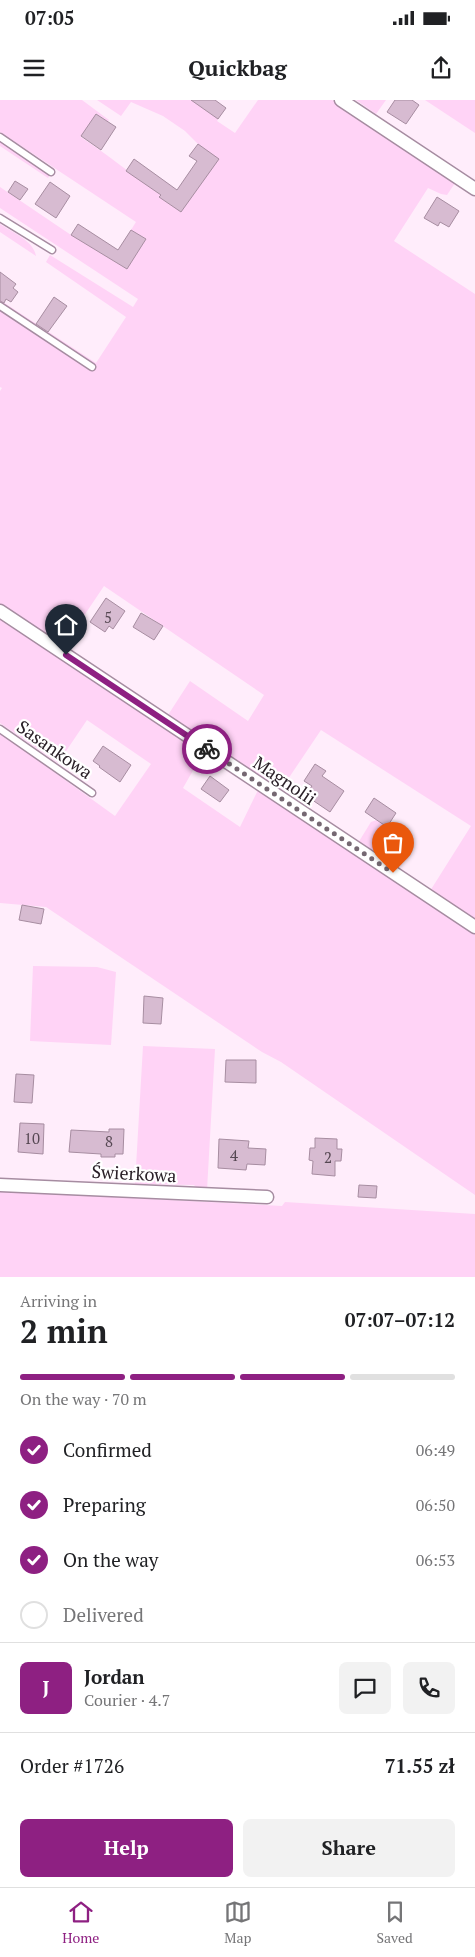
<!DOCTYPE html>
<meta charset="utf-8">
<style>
body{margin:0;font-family:"PT Serif",serif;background:#f2f2f2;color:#202124;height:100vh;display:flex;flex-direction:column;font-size:19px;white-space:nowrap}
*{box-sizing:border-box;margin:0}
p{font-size:16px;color:#757577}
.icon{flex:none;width:28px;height:28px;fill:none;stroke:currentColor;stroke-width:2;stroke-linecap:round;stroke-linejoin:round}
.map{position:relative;height:1177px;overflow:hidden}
.details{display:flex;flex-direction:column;background:#fff;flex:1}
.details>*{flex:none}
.pin{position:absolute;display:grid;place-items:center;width:42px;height:42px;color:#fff;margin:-51px -21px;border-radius:50% 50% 50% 0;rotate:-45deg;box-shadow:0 0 5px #0007}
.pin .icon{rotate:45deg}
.courier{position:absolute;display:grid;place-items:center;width:50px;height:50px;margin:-25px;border:4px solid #8e2082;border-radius:50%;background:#fff;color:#222;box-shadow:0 1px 6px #0007}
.overview em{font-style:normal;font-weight:800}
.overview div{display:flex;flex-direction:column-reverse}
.overview{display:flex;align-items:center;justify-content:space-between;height:85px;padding:0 20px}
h1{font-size:32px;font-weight:800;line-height:38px}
.bar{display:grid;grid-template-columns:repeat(4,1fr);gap:8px 5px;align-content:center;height:60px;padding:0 20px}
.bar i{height:6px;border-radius:4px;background:#e0e0e0}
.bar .selected{background:#8e2082}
.bar p{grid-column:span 4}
.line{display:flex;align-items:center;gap:12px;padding:0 20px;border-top:1px solid #e0e0e0}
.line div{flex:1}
.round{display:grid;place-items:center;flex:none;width:52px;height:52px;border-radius:8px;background:#f2f2f2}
ol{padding:0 20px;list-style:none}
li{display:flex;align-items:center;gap:15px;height:55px}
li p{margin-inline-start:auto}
li .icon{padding:5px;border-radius:50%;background:#8e2082;color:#fff;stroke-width:4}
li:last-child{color:#757577}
li i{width:28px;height:28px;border:2px solid #e0e0e0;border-radius:50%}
.action{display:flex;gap:10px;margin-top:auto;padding:10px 20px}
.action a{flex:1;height:58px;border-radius:8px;background:#8e2082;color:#fff;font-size:20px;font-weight:800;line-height:58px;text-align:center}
.action a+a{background:#f2f2f2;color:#202124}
.status{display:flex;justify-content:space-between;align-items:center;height:35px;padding:0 25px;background:#fff;direction:ltr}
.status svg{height:14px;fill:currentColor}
header{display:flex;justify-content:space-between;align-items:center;height:65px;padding:0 20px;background:#fff;font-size:22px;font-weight:800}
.tabs{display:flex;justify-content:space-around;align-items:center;height:70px;border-top:1px solid #e0e0e0;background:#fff;font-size:14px;color:#757577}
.tabs a{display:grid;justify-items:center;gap:2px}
.tabs .selected{color:#8e2082}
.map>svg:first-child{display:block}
.green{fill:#ffd3f6}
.building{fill:#d7bbd1;stroke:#a78da1}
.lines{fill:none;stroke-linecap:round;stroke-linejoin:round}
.service-casing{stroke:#a68ca1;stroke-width:9}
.minor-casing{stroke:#a68ca1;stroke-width:15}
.service{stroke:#fff;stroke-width:6}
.minor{stroke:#fff;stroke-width:12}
.done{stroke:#756872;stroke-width:5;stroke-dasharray:0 9}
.route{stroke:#8e2082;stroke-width:6}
.labels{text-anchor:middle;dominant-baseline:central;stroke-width:4.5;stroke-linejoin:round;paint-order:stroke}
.number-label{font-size:15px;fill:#554752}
.street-label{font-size:18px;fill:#2a2028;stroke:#fff}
</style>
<div class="status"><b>07:05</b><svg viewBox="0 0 49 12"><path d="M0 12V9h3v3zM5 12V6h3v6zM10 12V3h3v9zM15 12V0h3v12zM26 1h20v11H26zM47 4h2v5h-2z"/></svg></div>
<header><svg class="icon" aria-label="menu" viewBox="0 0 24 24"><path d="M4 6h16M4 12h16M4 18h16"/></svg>Quickbag<svg class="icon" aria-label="share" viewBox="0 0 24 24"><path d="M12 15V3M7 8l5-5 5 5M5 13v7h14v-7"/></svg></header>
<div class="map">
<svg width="475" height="1177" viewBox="0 0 475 1177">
<rect width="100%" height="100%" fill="#ffedfb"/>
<g class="green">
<path d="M0,0H82L109,20L107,22L96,14L81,37C108,55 134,76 161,95L159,97L181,112L218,59L198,44L185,31L163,16L131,2L121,16L97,0H191L218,19L217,21L235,33L258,0H332L455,83L447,95L441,94L428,88L394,141L475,194V821L430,791L471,726L321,630L280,691L168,615L190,581L248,621L264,595L104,486L63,547L0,504V291L2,288L0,287V200L96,263L126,217L46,162L50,155L133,207L138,199L0,108V87L71,135L127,169L146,139L131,130L136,122L0,32Z"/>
<polygon points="356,0 386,0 376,14"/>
<polygon points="425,0 475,0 475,33"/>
<polygon points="0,40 50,75 48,78 0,46"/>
<path d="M0,124C12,132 34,141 36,156L0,132Z"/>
<polygon points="0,517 203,653 183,688 240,727 258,690 475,833 475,1095 281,962 262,952 46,807 0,803 0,633 115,716 151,664 87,620 58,663 0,623"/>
<polygon points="377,720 402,737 386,761 358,743 371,722"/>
<polygon points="33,866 97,867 116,872 111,945 30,941"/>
<polygon points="143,946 215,949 207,1090 199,1090 194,1085 135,1084"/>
<polygon points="0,1091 282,1106 285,1102 475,1114 475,1177 0,1177"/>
</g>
<g class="building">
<polygon points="191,0 215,0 226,8 218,19"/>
<polygon points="395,0 412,0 419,5 406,24 387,12"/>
<polygon points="96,14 116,27 101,50 81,36"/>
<polygon points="198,44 219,59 181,112 159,97 161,95 126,71 134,59 177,90 197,61 189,56"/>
<polygon points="15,81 28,89 20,100 8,92"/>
<polygon points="50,82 70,96 56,118 35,104"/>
<polygon points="437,97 459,111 449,127 440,122 438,126 424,118"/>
<polygon points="78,124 118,150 131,130 146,139 127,169 71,135"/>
<polygon points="0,172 16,184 13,188 18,192 11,202 6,199 4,203 0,201"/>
<polygon points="54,197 67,206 48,232 36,224"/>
<polygon points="106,498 125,511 113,529 109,526 105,532 90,522"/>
<polygon points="141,513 163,526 154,540 133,527"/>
<polygon points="103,646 131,665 120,682 99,667 100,666 93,661"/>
<polygon points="315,664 326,671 322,676 344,691 330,712 305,695 312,686 304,681"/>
<polygon points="210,676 229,690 220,702 201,689"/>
<polygon points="374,698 396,713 387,727 365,712"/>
<polygon points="22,805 44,809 41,824 19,820"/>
<polygon points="144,896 163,898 161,924 143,923"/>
<polygon points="226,960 256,960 256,983 225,982"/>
<polygon points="16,974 34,975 32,1003 14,1002"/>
<polygon points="20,1023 44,1024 43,1054 18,1052"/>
<polygon points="109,1029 124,1029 123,1054 115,1054 115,1057 101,1057 101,1054 69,1052 71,1030 109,1032"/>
<polygon points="315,1038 337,1039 337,1049 342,1049 341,1061 335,1061 335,1076 312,1074 313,1061 309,1060 310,1048 315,1048"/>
<polygon points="219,1039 249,1041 248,1048 266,1049 265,1065 247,1064 246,1070 218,1068"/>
<polygon points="359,1085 377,1086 376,1098 358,1097"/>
</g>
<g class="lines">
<g class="service-casing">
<g id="service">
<polyline points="0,37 51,72"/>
<polyline points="0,118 52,150"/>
<polyline points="0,206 92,267"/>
<polyline points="0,629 92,693"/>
</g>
</g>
<g class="minor-casing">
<g id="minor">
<polyline points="341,0 475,89"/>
<polyline points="0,511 475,827"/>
<polyline points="0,1085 267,1097"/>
</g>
</g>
<use href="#service" class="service"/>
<use href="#minor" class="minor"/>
</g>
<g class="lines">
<polyline class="done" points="207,649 393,773"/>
<polyline class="route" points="66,555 207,649"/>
</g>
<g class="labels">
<g class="number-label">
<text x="108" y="517">5</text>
<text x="32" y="1038">10</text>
<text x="109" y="1041">8</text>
<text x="234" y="1055">4</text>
<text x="328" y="1057">2</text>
</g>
<g class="street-label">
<text transform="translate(55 649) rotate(35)">Sasankowa</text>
<text transform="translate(285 680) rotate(34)">Magnolii</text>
<text transform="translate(134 1073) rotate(3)">Świerkowa</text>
</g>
</g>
</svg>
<div class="pin" style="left:393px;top:773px;background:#ea580c"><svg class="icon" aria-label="bag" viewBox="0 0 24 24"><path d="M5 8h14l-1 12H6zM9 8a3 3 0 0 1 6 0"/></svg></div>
<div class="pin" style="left:66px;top:555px;background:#1f2937"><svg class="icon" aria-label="home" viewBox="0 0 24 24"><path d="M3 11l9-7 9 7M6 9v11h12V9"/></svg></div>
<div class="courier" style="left:207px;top:649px"><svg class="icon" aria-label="bike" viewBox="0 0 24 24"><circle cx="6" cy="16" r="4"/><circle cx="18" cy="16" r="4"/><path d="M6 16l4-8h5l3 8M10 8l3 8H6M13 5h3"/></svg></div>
</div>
<section class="details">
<div class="overview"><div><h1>2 min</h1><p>Arriving in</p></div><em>07:07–07:12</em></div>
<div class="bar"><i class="selected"></i><i class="selected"></i><i class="selected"></i><i></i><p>On the way · 70 m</p></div>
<ol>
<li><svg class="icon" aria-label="check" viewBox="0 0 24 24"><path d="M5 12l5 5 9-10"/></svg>Confirmed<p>06:49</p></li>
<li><svg class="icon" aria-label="check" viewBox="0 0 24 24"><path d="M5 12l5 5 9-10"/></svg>Preparing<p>06:50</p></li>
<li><svg class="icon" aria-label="check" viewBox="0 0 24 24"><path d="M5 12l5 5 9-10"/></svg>On the way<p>06:53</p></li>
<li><i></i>Delivered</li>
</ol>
<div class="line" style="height:90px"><b class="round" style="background:#8e2082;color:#fff">J</b><div><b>Jordan</b><p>Courier · 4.7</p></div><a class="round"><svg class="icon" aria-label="chat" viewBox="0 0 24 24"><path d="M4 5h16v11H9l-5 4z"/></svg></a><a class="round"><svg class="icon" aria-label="phone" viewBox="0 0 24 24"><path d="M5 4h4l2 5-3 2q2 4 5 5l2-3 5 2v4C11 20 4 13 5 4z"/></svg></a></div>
<div class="line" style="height:65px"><div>Order #1726</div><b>71.55 zł</b></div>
<div class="action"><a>Help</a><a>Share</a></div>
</section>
<nav class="tabs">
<a class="selected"><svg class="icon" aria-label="home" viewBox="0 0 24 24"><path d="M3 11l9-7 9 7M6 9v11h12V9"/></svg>Home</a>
<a><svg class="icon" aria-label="map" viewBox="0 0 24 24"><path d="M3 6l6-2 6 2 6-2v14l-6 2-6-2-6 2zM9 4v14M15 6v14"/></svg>Map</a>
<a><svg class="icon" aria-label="saved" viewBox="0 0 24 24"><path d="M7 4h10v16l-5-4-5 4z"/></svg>Saved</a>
</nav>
